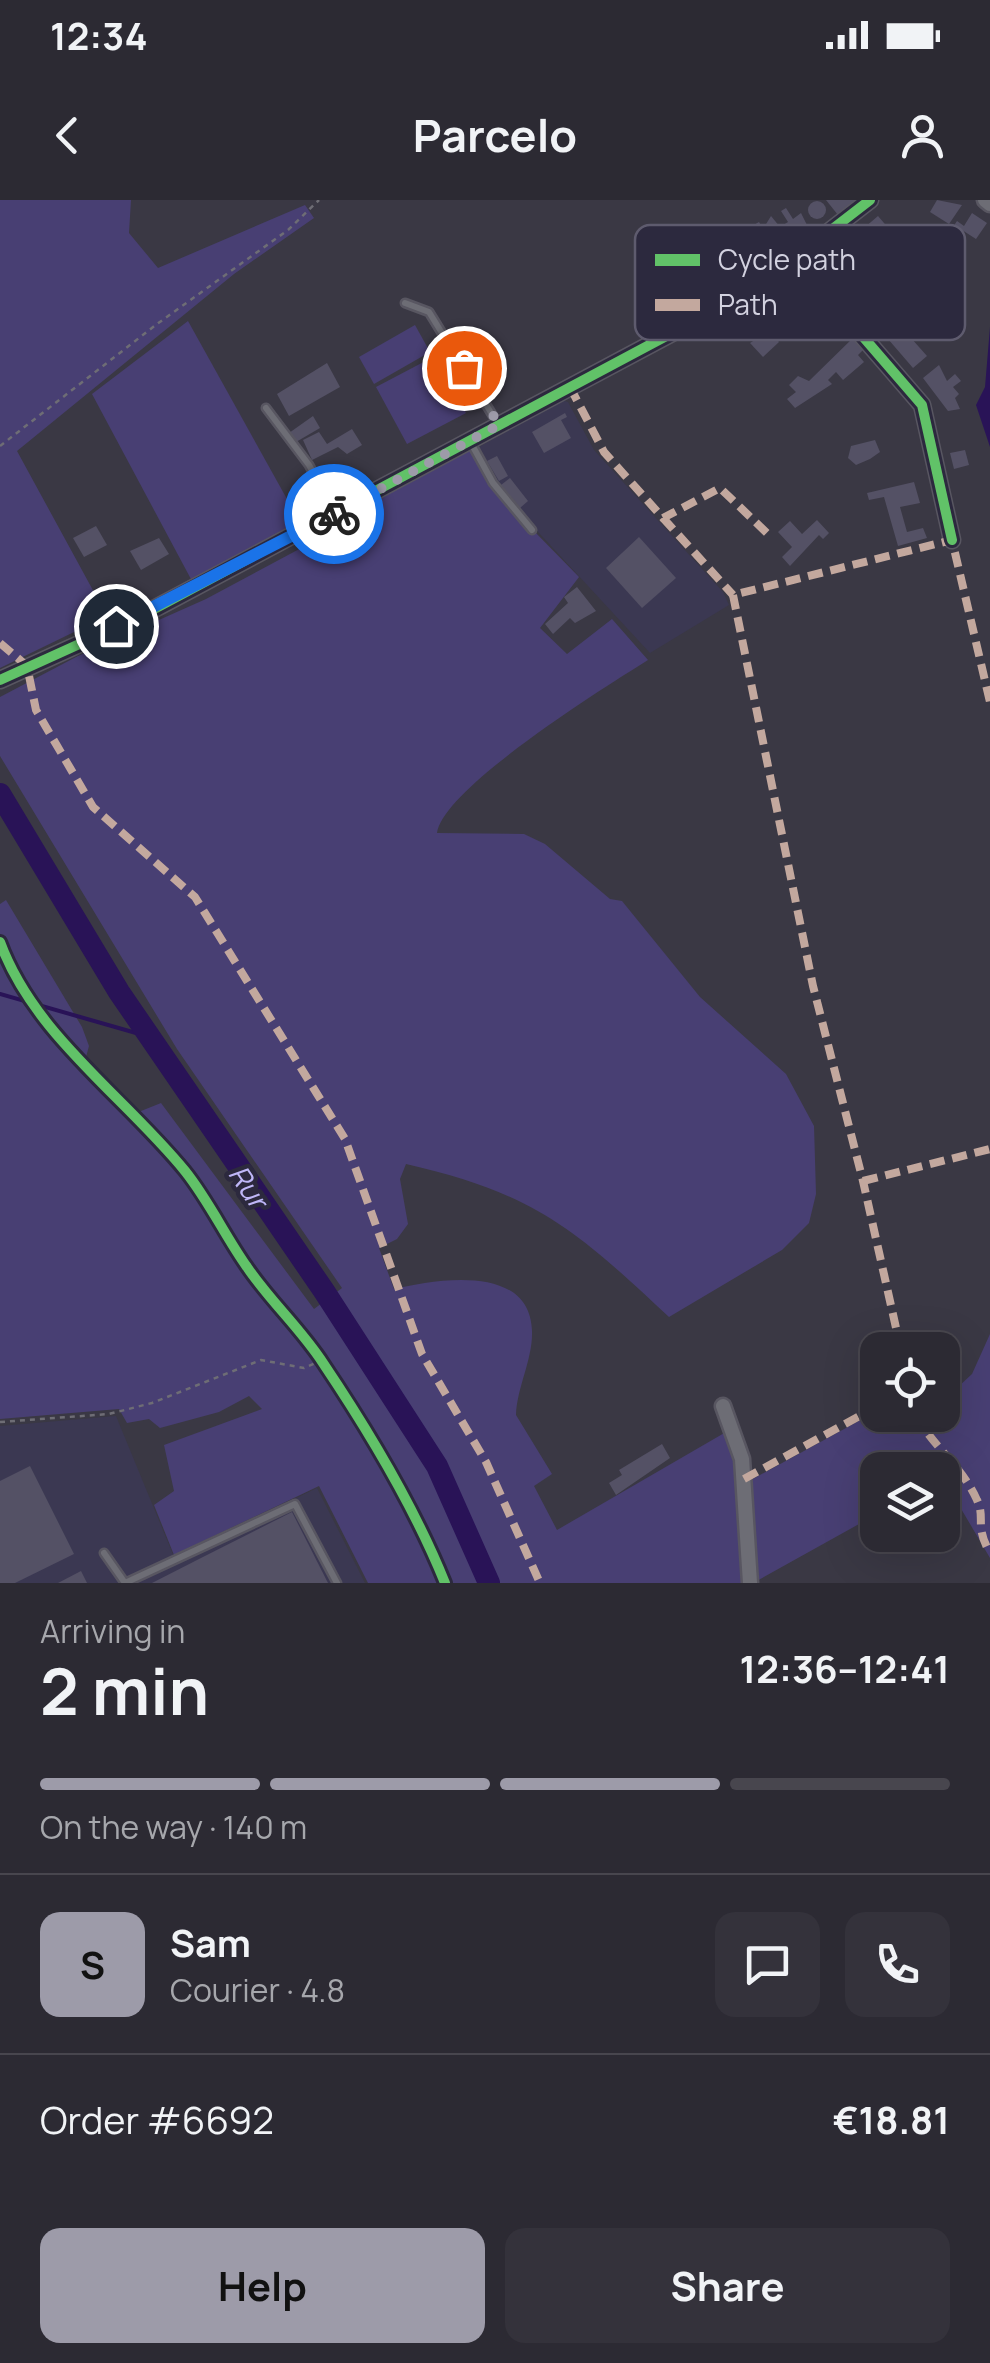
<!DOCTYPE html>
<meta charset="utf-8">
<style>
body{margin:0;font-family:Manrope,sans-serif;background:#34323b;color:#f1f3f6;height:100vh;display:flex;flex-direction:column;font-size:38px;white-space:nowrap}
*{box-sizing:border-box;margin:0}
p{font-size:32px;color:#a6a7ac}
.icon{flex:none;width:55px;height:55px;fill:none;stroke:currentColor;stroke-width:2;stroke-linecap:round;stroke-linejoin:round}
.map{position:relative;height:1383px;overflow:hidden}
.sheet{display:flex;flex-direction:column;background:#2c2a33;flex:1}
.sheet>*{flex:none}
.tools{position:absolute;left:860px;top:1132px;display:grid;gap:20px}
.tools a{display:grid;place-items:center;width:100px;height:100px;border-radius:20px;background:#2c2a33;box-shadow:0 10px 40px #0002,0 0 0 2px #48464e;font-size:50px}
.pin{position:absolute;display:grid;place-items:center;width:85px;height:85px;color:#fff;margin:-42px;border:5px solid #fff;border-radius:50%;box-shadow:0 2px 10px #0007}
.courier{position:absolute;display:grid;place-items:center;width:100px;height:100px;margin:-50px;border:8px solid #1a73e8;border-radius:50%;background:#fff;color:#222;box-shadow:0 2px 12px #0007}
.summary em{font-style:normal;font-weight:700}
.summary div{display:flex;flex-direction:column-reverse}
.summary{display:flex;align-items:center;justify-content:space-between;height:170px;padding:0 40px}
h1{font-size:65px;font-weight:700;line-height:75px}
.bar{display:grid;grid-template-columns:repeat(4,1fr);gap:15px 10px;align-content:center;height:120px;padding:0 40px}
.bar i{height:12px;border-radius:8px;background:#48464e}
.bar .on{background:#9d9ba9}
.bar p{grid-column:span 4}
.line{display:flex;align-items:center;gap:25px;padding:0 40px;border-top:2px solid #48464e}
.line div{flex:1}
.round{display:grid;place-items:center;flex:none;width:105px;height:105px;border-radius:20px;background:#34323b}
.cta{display:flex;gap:20px;margin-top:auto;padding:20px 40px}
.cta a{flex:1;height:115px;border-radius:20px;background:#9d9ba9;color:#111;font-size:40px;font-weight:700;line-height:115px;text-align:center}
.cta a+a{background:#34323b;color:#f1f3f6}
.status{display:flex;justify-content:space-between;align-items:center;height:70px;padding:0 50px;background:#2c2a33;direction:ltr}
.status svg{height:28px;fill:currentColor}
header{display:flex;justify-content:space-between;align-items:center;height:130px;padding:0 40px;background:#2c2a33;font-size:45px;font-weight:700}
.map>svg:first-child{display:block}
.built{fill:#3b3852}
.green{fill:#483f73}
.water{fill:#291357}
.lines{fill:none;stroke-linecap:round;stroke-linejoin:round}
.stream{stroke:#291357;stroke-width:4}
.river{stroke:#291357;stroke-width:22}
.building{fill:#545165}
.service-casing{stroke:#585661;stroke-width:11}
.minor-casing{stroke:#585661;stroke-width:19}
.path{stroke:#6e6d75;stroke-width:2.5;stroke-dasharray:5 5;stroke-linecap:butt}
.service{stroke:#6d6d75;stroke-width:6}
.minor{stroke:#6d6d75;stroke-width:14}
.quiet{stroke:#c3a89e;stroke-width:8;stroke-dasharray:15 8;stroke-linecap:butt}
.cycleway-casing{stroke:#2c293e;stroke-width:16}
.cycleway{stroke:#61c268;stroke-width:10}
.done{stroke:#9d9ba9;stroke-width:10;stroke-dasharray:0 18}
.route{stroke:#1a73e8;stroke-width:12}
.labels{text-anchor:middle;dominant-baseline:central;stroke-width:9;stroke-linejoin:round;paint-order:stroke}
.water-label{font-size:28px;font-style:italic;fill:#bfb7f8;stroke:#2c293e}
.key{fill:#2c293e;stroke:#5e5b6e;stroke-width:2.5}
.key-label{font-size:28px;fill:#d2d1df}
</style>
<div class="status"><b>12:34</b><svg viewBox="0 0 49 12"><path d="M0 12V9h3v3zM5 12V6h3v6zM10 12V3h3v9zM15 12V0h3v12zM26 1h20v11H26zM47 4h2v5h-2z"/></svg></div>
<header><svg class="icon" aria-label="back" viewBox="0 0 24 24"><path d="M15 5l-7 7 7 7"/></svg>Parcelo<svg class="icon" aria-label="person" viewBox="0 0 24 24"><circle cx="12" cy="8" r="4"/><path d="M4 21q1-7 8-7t8 7"/></svg></header>
<div class="map">
<svg width="990" height="1383" viewBox="0 0 990 1383">
<rect width="100%" height="100%" fill="#3a3844"/>
<g class="built">
<polygon points="561,200 568,202 594,250 723,392 729,405 650,453 503,294 477,248"/>
<polygon points="116,1216 174,1357 317,1288 365,1383 0,1383 0,1226"/>
</g>
<g class="green">
<polygon points="0,0 131,0 129,33 158,68 305,5 314,18 234,74 17,251 107,416 0,468"/>
<polygon points="188,121 302,326 192,381 92,194"/>
<polygon points="415,125 430,152 374,184 359,157"/>
<polygon points="435,156 466,213 407,244 376,187"/>
<path d="M470,248L487,283L579,377L540,428L567,454L612,419L648,460C605,487 443,588 437,633L524,634L545,644L610,699L622,701L700,797L786,874L814,926L816,994L809,1023L782,1050L669,1117C575,1029 534,993 406,964L400,979L408,1024L397,1039L379,1048L394,1089C436,1079 530,1063 532,1131C533,1159 517,1187 516,1215L552,1274L534,1286L557,1330L726,1232L736,1249L744,1383H368L319,1286L174,1355L154,1305L174,1291L164,1245L262,1209L249,1196L219,1212L160,1228L149,1219L127,1223L119,1209L0,1219V704L6,700L82,827L89,846L83,868L131,915L161,903L314,1109L342,1088L177,849L0,556V497L78,456L206,399L376,308L373,299Z"/>
<polygon points="990,1134 990,1358 943,1278 942,1270 878,1270 877,1314 755,1382 749,1281 877,1211 878,1215 942,1215 943,1201 972,1174"/>
</g>
<polygon class="water" points="990,127 990,247 976,205 985,187"/>
<g class="lines">
<polyline class="stream" points="0,794 150,837"/>
<polyline class="river" points="0,594 119,792 324,1091 437,1266 489,1383"/>
</g>
<g class="building">
<polygon points="826,0 856,0 838,15"/>
<polygon points="937,0 962,5 949,24 930,12"/>
<circle cx="817" cy="10" r="9"/>
<polygon points="786,8 793,19 801,13 808,27 781,45 774,33 768,36 756,44 761,51 752,58 755,62 740,71 734,61 748,52 736,35 759,22 763,29 771,16 780,27 788,22 781,11"/>
<polygon points="972,13 987,23 976,39 962,30 959,35 951,30 957,21 964,26"/>
<polygon points="878,16 890,30 881,38 885,43 875,52 882,61 863,71 848,59 840,67 848,65 858,80 854,83 858,88 851,95 847,91 852,87 837,69 832,74 823,63"/>
<polygon points="895,120 927,156 913,168 882,132"/>
<polygon points="770,130 779,142 763,157 750,143"/>
<polygon points="855,136 865,148 858,155 864,162 843,180 836,172 828,180 832,184 795,208 787,199 796,192 789,185 798,176 809,181"/>
<polygon points="327,163 340,187 289,216 277,194"/>
<polygon points="939,165 947,181 955,174 961,181 953,187 959,194 955,198 960,209 948,211 923,178"/>
<polygon points="565,213 567,217 561,220 571,238 544,253 532,232"/>
<polygon points="313,216 320,228 296,242 289,233"/>
<polygon points="352,229 362,245 347,254 338,247 312,260 303,240 319,232 327,244"/>
<polygon points="875,240 880,252 870,259 856,265 848,258 851,246"/>
<polygon points="965,250 969,265 954,269 950,253"/>
<polygon points="497,256 508,276 499,281 487,261"/>
<polygon points="510,278 528,301 520,308 501,285"/>
<polygon points="914,282 920,303 900,307 907,332 923,328 927,338 898,346 884,297 869,300 867,293"/>
<polygon points="817,320 829,333 823,339 819,335 790,366 782,357 792,347 778,332 790,321 802,334"/>
<polygon points="96,326 107,345 84,357 73,338"/>
<polygon points="639,337 676,378 642,408 606,368"/>
<polygon points="159,338 169,354 141,370 130,351"/>
<polygon points="577,387 596,411 575,423 570,418 553,434 545,424 568,403 564,397"/>
<polygon points="662,1244 670,1258 616,1295 609,1283 622,1275 619,1270"/>
<polygon points="30,1266 74,1354 15,1383 0,1383 0,1281"/>
<polygon points="292,1312 328,1383 152,1383 199,1359"/>
<polygon points="81,1371 87,1383 58,1383"/>
</g>
<g class="lines">
<g class="service-casing">
<g id="service">
<polyline points="405,103 429,112 498,224"/>
<polyline points="266,208 309,265 335,312"/>
<polyline points="471,243 493,283 532,330"/>
<polyline points="104,1353 125,1383 295,1304 337,1383"/>
</g>
</g>
<g class="minor-casing">
<g id="minor">
<polyline points="985,0 990,4"/>
<polyline points="795,58 922,205 952,340"/>
<polyline points="0,480 139,417 700,118 795,58 870,0"/>
<polyline points="723,1206 742,1259 750,1383"/>
</g>
</g>
<g class="path">
<polyline points="0,246 157,124 288,30 319,0"/>
<polyline points="0,1222 109,1214 152,1203 261,1160 304,1168 322,1160"/>
</g>
<use href="#service" class="service"/>
<use href="#minor" class="minor"/>
<g class="quiet">
<polyline points="570,187 604,252 663,318 720,288 768,334"/>
<polyline points="663,318 733,395"/>
<polyline points="0,443 27,466 36,510 93,607 195,697 345,939 422,1154 486,1262 540,1383"/>
<polyline points="863,981 990,949"/>
<polyline points="901,1150 863,981 813,786 733,395 952,340 990,502"/>
<path d="M916,1215C933,1247 962,1266 977,1300C986,1319 974,1325 990,1353"/>
<polyline points="744,1279 878,1206"/>
</g>
<g class="cycleway-casing">
<g id="cycleway">
<polyline points="795,58 922,205 952,340"/>
<polyline points="0,480 139,417 700,118 795,58 870,0"/>
<path d="M0,742C34,835 124,896 185,971C209,1001 225,1036 247,1067C270,1101 301,1129 323,1163C370,1233 414,1306 445,1383"/>
</g>
</g>
<use href="#cycleway" class="cycleway"/>
</g>
<g class="lines">
<polyline class="done" points="334,314 499,225 464,168"/>
<polyline class="route" points="116,426 334,314"/>
</g>
<g class="labels">
<g class="water-label">
<text transform="translate(249 986) rotate(56)">Rur</text>
</g>
</g>
<rect x="635" y="25" width="330" height="115" rx="15" class="key"/>
<rect x="655" y="54" width="45" height="12" fill="#61c268"/>
<rect x="655" y="99" width="45" height="12" fill="#c3a89e"/>
<g class="key-label">
<text x="718" y="70">Cycle path</text>
<text x="718" y="115">Path</text>
</g>
</svg>
<div class="tools">
<a><svg class="icon" aria-label="locate" viewBox="0 0 24 24"><circle cx="12" cy="12" r="6"/><path d="M12 2v4M12 18v4M2 12h4M18 12h4"/></svg></a>
<a><svg class="icon" aria-label="layers" viewBox="0 0 24 24"><path d="M12 4l9 5-9 5-9-5zM3 14l9 5 9-5"/></svg></a>
</div>
<div class="pin" style="left:464px;top:168px;background:#ea580c"><svg class="icon" aria-label="bag" viewBox="0 0 24 24"><path d="M5 8h14l-1 12H6zM9 8a3 3 0 0 1 6 0"/></svg></div>
<div class="pin" style="left:116px;top:426px;background:#1f2937"><svg class="icon" aria-label="home" viewBox="0 0 24 24"><path d="M3 11l9-7 9 7M6 9v11h12V9"/></svg></div>
<div class="courier" style="left:334px;top:314px"><svg class="icon" aria-label="bike" viewBox="0 0 24 24"><circle cx="6" cy="16" r="4"/><circle cx="18" cy="16" r="4"/><path d="M6 16l4-8h5l3 8M10 8l3 8H6M13 5h3"/></svg></div>
</div>
<section class="sheet">
<div class="summary"><div><h1>2 min</h1><p>Arriving in</p></div><em>12:36–12:41</em></div>
<div class="bar"><i class="on"></i><i class="on"></i><i class="on"></i><i></i><p>On the way · 140 m</p></div>
<div class="line" style="height:180px"><b class="round" style="background:#9d9ba9;color:#111">S</b><div><b>Sam</b><p>Courier · 4.8</p></div><a class="round"><svg class="icon" aria-label="chat" viewBox="0 0 24 24"><path d="M4 5h16v11H9l-5 4z"/></svg></a><a class="round"><svg class="icon" aria-label="phone" viewBox="0 0 24 24"><path d="M5 4h4l2 5-3 2q2 4 5 5l2-3 5 2v4C11 20 4 13 5 4z"/></svg></a></div>
<div class="line" style="height:130px"><div>Order #6692</div><b>€18.81</b></div>
<div class="cta"><a>Help</a><a>Share</a></div>
</section>
